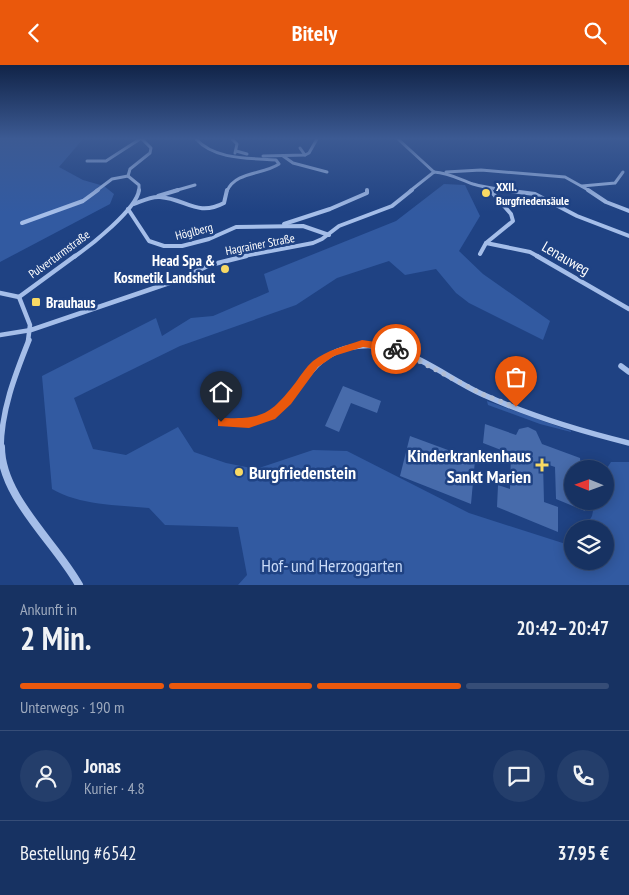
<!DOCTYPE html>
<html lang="de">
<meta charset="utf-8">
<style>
body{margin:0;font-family:"PT Sans Narrow",sans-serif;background:#243e6b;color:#f1f3f6;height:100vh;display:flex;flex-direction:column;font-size:19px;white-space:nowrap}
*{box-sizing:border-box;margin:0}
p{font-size:16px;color:#9eaabe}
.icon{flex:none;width:28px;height:28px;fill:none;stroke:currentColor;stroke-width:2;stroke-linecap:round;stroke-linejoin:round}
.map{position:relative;height:520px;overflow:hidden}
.panel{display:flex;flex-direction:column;background:#173262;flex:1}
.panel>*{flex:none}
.needle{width:32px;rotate:271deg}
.fabs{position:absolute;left:564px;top:395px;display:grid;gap:10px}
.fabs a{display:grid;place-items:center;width:50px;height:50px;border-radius:50%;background:#173262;box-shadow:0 2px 12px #0003,0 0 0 1px #364d77;font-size:25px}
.pin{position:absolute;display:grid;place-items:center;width:42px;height:42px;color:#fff;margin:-51px -21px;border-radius:50% 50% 50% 0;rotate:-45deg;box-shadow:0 0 5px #0007}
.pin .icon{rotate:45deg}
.courier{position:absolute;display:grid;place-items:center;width:50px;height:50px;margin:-25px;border:4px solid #ea580c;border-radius:50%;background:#fff;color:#222;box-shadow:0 1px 6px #0007}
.overview em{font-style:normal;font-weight:600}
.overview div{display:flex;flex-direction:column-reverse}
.overview{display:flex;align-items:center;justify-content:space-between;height:85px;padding:0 20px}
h1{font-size:32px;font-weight:600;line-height:38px}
.bar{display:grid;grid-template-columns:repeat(4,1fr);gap:8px 5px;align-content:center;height:60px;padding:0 20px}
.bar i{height:6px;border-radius:4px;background:#364d77}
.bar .active{background:#ea580c}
.bar p{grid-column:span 4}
.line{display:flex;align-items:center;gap:12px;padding:0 20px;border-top:1px solid #364d77}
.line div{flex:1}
.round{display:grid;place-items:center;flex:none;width:52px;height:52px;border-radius:26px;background:#243e6b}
header{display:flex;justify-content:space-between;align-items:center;height:65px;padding:0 20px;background:#ea580c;color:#fff;font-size:22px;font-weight:600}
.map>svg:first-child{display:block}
.green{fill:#325aa1}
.building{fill:#476bab}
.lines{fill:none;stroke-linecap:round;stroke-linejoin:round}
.street-far4{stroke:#a5bee9;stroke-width:3}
.street-far3{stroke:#a5bee9;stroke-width:4}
.street-far2{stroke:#a5bee9;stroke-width:4.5}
.street-far1{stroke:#a5bee9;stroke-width:5.5}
.street{stroke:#a5bee9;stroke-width:8}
.route{fill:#ea580c}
.done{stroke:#b1bdd4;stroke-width:5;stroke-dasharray:0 9}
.poi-dot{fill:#f8d964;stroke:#1f4283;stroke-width:2}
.labels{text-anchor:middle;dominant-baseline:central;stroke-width:5;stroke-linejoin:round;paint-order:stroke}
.far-poi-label{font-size:12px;font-weight:bold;fill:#fff;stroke:#1f4283;text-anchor:start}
.far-street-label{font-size:12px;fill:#fff;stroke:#1f4283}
.street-label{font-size:15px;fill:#fff;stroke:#1f4283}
.poi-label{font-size:15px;font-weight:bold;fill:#fff;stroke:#1f4283;text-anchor:end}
.near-poi-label{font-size:18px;font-weight:bold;fill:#fff;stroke:#1f4283;text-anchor:end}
.near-park-label{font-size:18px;fill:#c9daf7;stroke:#1f4283}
</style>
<header><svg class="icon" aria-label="back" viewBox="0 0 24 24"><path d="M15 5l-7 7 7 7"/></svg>Bitely<svg class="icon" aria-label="search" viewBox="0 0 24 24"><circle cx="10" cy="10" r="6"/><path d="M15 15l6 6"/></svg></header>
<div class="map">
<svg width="629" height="520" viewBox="0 0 629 520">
<rect width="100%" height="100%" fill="#1f4283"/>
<g class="green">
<polygon points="0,74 83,74 59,102 83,115 104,121 114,129 110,139 0,197"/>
<path d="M444,119L465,120L480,151L459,186L483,209L550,256L543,275L469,238L456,228L436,204L405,210L389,196L337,213L296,240L180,281L74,333L93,384L126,390L178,362L194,387L226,398L256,404L313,385L347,386L469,448L572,481V496H605V464H584L592,451L595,436H605V406L611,397H629V520H238L247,510L238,462L165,460L149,443C117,440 79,440 52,424L42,311L156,253L162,271L191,253L213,251L269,227L264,209L396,156Z"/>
<polygon points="487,336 571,366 571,367 540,359 488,340"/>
</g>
<g class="building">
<polygon points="343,321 381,336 377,348 351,338 339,367 325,361"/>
<polygon points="485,359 516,370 519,364 528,362 536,366 542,379 580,393 581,404 572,404 572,436 585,436 585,446 556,434 555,402 543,398 544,437 558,442 558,467 497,442 498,420 510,424 511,389 483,378"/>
<polygon points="410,371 475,395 471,439 400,411"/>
</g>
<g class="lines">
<g class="street-far4">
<path d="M196,74C215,95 249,93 276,95L279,99C263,110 236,106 227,126"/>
<polyline points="232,74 237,79 235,88"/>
<polyline points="398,74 434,107"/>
<polyline points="300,83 305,90"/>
<polyline points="236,86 247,89"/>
<polyline points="263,91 305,90 309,88 317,74"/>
<polyline points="283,91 293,98 327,107"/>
<polyline points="87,96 106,96 140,74"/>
<path d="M434,107C449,108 459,114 473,119C486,123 500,124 513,126"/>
<polyline points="446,107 481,105 565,112 590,126"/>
<polyline points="128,111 130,104 150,88 151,83 142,74"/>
<polyline points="128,111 139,120 139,126"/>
<polyline points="582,121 615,118 623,107"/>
<polyline points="488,123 491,126"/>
<polyline points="96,126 112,114 128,111"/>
<polyline points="174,126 195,120"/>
<polyline points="410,126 434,107"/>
</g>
<g class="street-far3">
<polyline points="503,125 535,129 577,151 629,171"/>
<polyline points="588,125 606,137 629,146"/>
<polyline points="158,131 178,125"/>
<path d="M134,139C142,136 151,131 160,132C186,134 197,152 224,138L227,125"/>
<polyline points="128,144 149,176 164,181 182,181 209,174 236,162 303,161 329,170"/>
<polyline points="22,158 83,136 98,125"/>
<polyline points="284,159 330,144 367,128 367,125"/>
<polyline points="486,178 530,187 539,192"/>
<polyline points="480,189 486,178 513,156 511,149 490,125"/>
<path d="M74,192C90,181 137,144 139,125"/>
<polyline points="239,192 313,178 322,174 339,161 392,141 412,125"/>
</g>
<g class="street-far2">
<polyline points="537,191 629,244"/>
<polyline points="0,228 19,232"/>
<polyline points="19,232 30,260 28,276"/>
<polyline points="19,232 75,191"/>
<polyline points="0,270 31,265 175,216 210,200 246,191"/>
</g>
<g class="street-far1">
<polyline points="621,301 629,307"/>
<path d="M221,357C238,358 254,359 270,351C274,349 277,345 281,342C305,319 315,288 352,282C402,272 441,311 484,330C531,351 580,366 629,378"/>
<path d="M1,384C1,346 15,310 29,275"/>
</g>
<path class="street" d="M1,382C1,432 56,478 79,520"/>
</g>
<linearGradient id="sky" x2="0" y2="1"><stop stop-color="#112448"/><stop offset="0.5" stop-color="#3c5a93"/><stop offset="1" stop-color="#3c5a93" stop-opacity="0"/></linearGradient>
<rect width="629" height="147" fill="url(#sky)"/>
<path class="route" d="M362,275L396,280L400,284L396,287L363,282L334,291L318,302L291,339L275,354L249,363L218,361V354L221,353C264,354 270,350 296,317C301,310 306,302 313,296C327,285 345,281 362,275Z"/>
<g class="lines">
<polyline class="done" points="396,284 484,330 516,342"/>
</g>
<g class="poi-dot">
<circle cx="486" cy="128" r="5"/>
<circle cx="225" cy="204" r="5"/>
<rect x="31" y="232" width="10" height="10" rx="2.5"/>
<path d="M539.5 392.5h5v5h5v5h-5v5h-5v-5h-5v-5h5z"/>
<circle cx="239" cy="407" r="5"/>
</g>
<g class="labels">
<g class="far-poi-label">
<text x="496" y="121">XXII.<tspan x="496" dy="14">Burgfriedensäule</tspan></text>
</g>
<g class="far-street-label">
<text transform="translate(194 166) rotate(-14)">Höglberg</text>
<text transform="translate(260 179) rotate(-11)">Hagrainer Straße</text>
<text transform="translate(59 189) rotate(-36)">Pulverturmstraße</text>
</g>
<g class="street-label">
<text transform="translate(566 193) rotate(30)">Lenauweg</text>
</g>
<g class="poi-label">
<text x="215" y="195">Head Spa &amp;<tspan x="215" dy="17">Kosmetik Landshut</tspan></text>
<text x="46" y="237" text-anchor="start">Brauhaus</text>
</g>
<g class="near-poi-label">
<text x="531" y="390">Kinderkrankenhaus<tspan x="531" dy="21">Sankt Marien</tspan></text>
<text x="249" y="407" text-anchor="start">Burgfriedenstein</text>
</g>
<g class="near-park-label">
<text x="332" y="500">Hof- und Herzoggarten</text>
</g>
</g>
</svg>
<div class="fabs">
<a><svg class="needle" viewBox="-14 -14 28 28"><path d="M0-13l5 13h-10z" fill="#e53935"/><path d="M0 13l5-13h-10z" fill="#9eaabe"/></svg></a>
<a><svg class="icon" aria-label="layers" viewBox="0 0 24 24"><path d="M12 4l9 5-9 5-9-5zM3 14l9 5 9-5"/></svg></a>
</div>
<div class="pin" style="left:516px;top:342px;background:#ea580c"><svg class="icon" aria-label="bag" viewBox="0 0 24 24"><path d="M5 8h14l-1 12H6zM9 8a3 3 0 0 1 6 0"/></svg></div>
<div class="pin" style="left:221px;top:357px;background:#1f2937"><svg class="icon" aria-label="home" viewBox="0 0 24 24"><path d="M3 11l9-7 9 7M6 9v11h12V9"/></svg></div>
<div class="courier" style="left:396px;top:284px"><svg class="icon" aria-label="bike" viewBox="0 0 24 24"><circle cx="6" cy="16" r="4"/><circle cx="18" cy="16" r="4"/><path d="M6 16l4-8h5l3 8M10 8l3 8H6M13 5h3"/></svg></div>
</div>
<section class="panel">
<div class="overview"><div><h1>2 Min.</h1><p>Ankunft in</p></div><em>20:42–20:47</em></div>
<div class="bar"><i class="active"></i><i class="active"></i><i class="active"></i><i></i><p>Unterwegs · 190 m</p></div>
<div class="line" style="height:90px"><a class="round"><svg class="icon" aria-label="person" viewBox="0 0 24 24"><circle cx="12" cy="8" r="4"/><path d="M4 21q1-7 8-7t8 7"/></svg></a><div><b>Jonas</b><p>Kurier · 4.8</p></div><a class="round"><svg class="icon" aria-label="chat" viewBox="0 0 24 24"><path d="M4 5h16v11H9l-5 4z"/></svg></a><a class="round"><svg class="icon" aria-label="phone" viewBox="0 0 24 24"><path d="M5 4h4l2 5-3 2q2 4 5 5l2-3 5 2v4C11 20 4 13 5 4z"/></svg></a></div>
<div class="line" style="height:65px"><div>Bestellung #6542</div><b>37.95 €</b></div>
</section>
